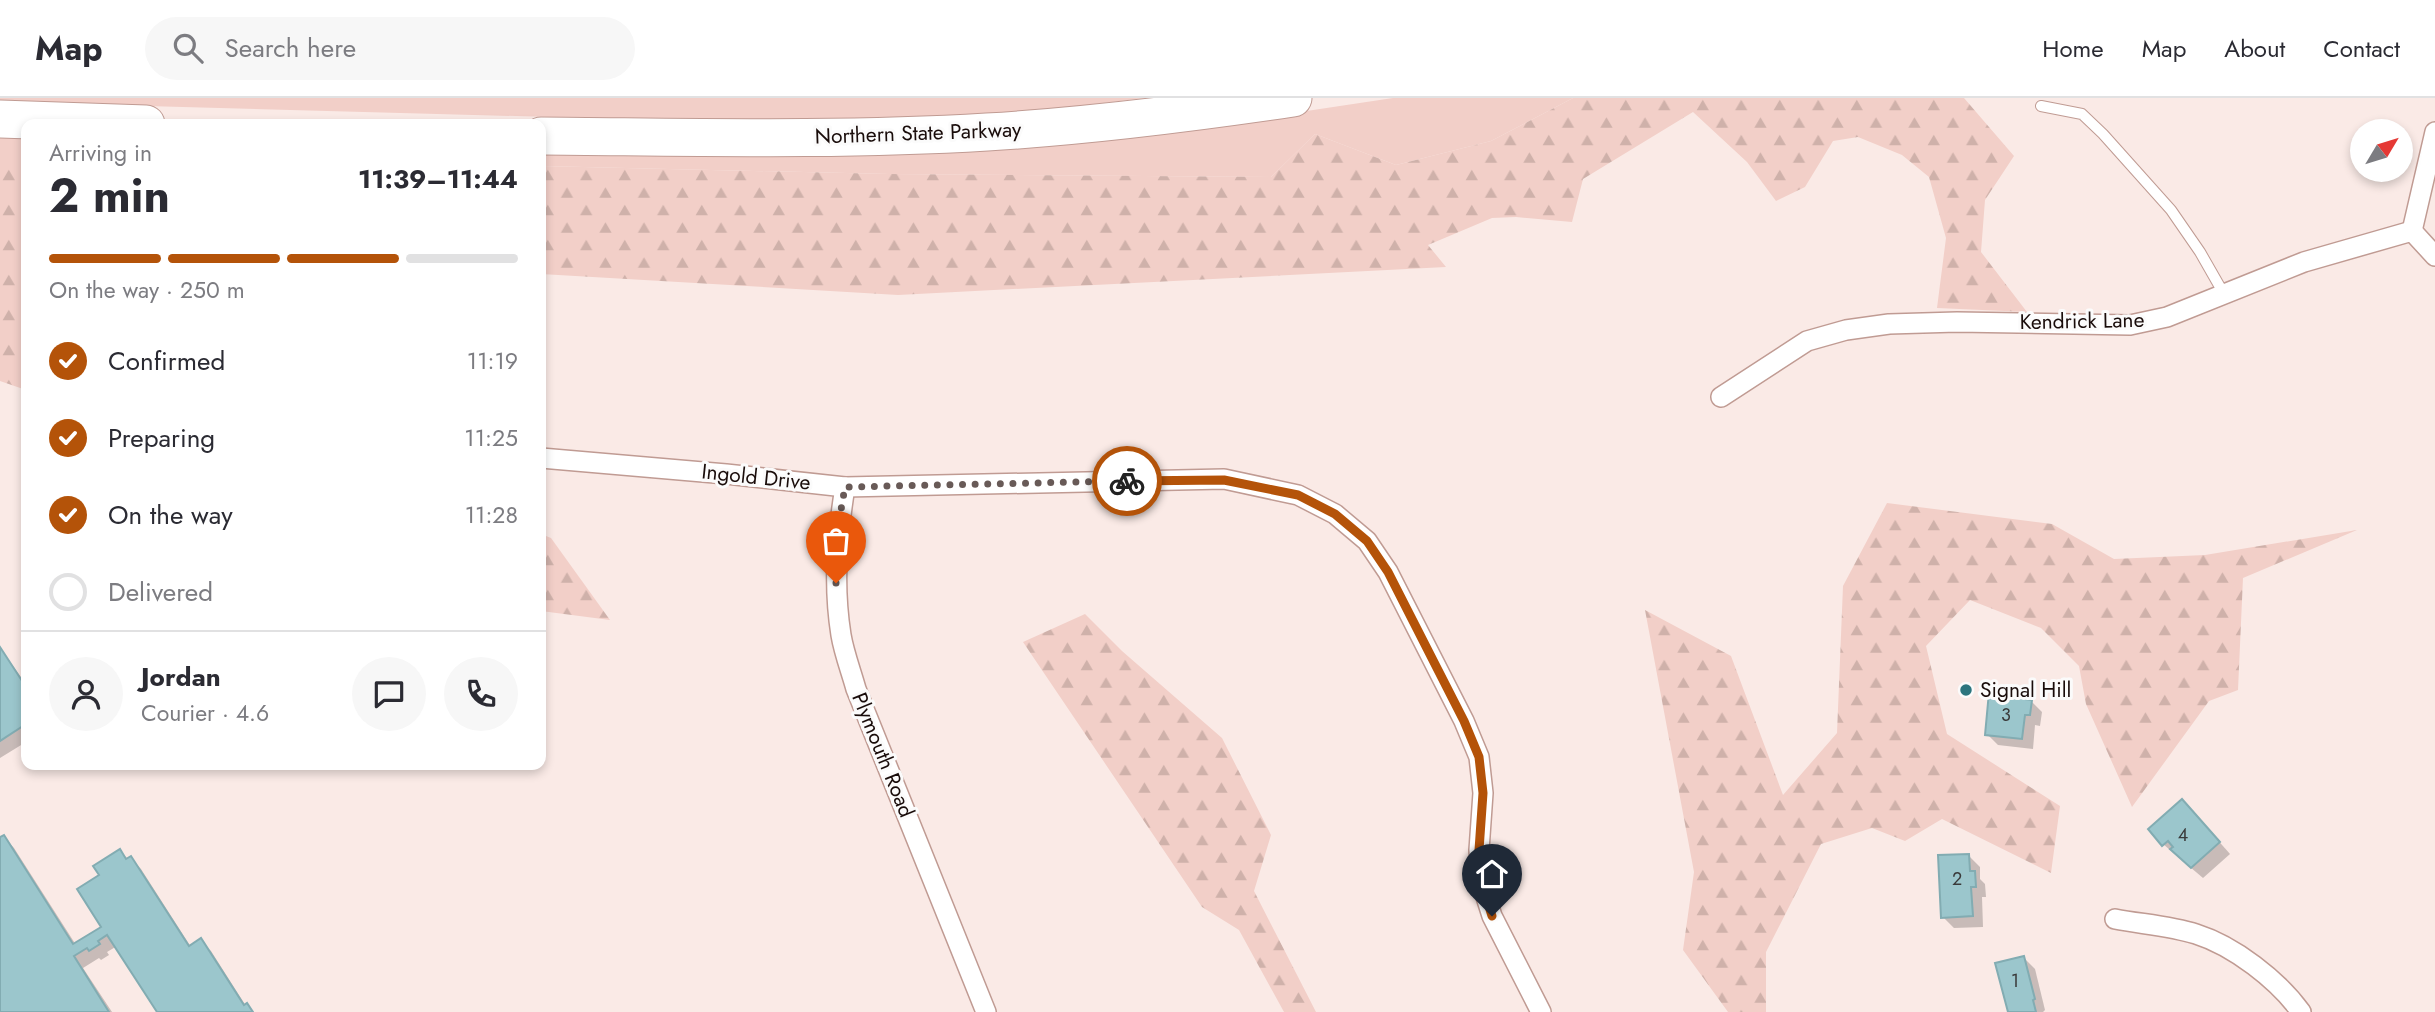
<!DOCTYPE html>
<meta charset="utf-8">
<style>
body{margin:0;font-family:Jost,sans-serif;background:#f7f7f7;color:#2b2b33;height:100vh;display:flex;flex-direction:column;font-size:26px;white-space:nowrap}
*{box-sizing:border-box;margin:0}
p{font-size:23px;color:#7c7c81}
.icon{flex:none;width:38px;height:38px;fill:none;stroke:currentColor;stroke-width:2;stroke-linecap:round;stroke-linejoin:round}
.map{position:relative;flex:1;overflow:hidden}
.details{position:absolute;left:21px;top:21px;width:525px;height:651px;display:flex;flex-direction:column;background:#fff;border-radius:14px;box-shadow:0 4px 10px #0003}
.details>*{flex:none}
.needle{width:46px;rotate:52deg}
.controls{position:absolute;left:2350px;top:21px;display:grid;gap:14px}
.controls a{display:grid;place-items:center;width:63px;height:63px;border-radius:50%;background:#fff;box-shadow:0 4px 10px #0003;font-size:35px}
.pin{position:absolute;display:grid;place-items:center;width:60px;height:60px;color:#fff;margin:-72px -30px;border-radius:50% 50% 50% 0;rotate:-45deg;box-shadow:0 0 7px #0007}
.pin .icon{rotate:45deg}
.courier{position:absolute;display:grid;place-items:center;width:70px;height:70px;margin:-35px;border:5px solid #b45309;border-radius:50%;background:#fff;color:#222;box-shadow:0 2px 9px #0007}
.headline em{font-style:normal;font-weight:700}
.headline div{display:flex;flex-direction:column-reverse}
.headline{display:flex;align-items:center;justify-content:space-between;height:119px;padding:0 28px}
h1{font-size:46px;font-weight:700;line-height:52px}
.bar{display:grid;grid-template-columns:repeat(4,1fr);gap:10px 7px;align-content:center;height:84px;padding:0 28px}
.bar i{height:9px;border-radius:5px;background:#e1e1e2}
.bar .active{background:#b45309}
.bar p{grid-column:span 4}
.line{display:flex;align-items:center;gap:18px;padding:0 28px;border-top:2px solid #e1e1e2}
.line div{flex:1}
.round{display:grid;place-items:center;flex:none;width:74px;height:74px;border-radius:37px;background:#f7f7f7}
ol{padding:0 28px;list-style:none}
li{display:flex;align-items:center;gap:21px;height:77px}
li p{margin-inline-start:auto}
li .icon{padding:7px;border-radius:50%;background:#b45309;color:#fff;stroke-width:4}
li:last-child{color:#7c7c81}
li i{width:38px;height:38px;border:4px solid #e1e1e2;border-radius:50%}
header{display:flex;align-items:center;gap:42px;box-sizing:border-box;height:98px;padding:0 35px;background:#fff;border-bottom:2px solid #e1e1e2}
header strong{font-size:33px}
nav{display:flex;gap:38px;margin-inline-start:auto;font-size:24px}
.search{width:490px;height:63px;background:#f7f7f7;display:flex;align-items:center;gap:18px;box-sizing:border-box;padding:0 24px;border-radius:38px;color:#7c7c81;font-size:26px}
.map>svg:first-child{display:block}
.green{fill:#f2cfc8}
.forest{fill:url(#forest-firs)}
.shadow{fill:#0003}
.building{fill:#9bc6cc;stroke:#82acb2;stroke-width:2}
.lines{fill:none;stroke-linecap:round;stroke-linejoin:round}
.service-casing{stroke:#c09b93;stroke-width:12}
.minor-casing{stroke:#c09b93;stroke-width:22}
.motorway-casing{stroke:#c09b93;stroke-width:39}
.service{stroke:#fff;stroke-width:10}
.minor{stroke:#fff;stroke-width:19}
.motorway{stroke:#fff;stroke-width:37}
.done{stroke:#685a57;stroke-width:7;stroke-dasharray:0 12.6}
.route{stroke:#b45309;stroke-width:9}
.poi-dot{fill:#2c757e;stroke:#fbfbfb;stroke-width:2.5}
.labels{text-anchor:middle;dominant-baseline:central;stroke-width:6;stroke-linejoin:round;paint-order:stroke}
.number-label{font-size:18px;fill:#3a3a3a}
.street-label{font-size:21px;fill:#190c0a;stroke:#fbfbfb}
.poi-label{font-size:21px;fill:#190c0a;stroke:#fbfbfb;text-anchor:start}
</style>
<header>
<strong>Map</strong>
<div class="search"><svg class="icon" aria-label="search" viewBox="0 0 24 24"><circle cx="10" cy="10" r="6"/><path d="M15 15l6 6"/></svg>Search here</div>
<nav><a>Home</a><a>Map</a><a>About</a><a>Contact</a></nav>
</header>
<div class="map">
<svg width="2435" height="914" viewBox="0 0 2435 914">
<defs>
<pattern id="forest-firs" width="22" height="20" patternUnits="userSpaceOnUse" patternTransform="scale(1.75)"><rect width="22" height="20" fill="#f2cfc8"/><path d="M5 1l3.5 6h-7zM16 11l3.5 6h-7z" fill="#cfb1aa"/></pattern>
</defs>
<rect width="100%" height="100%" fill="#faeae6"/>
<g class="green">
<polygon points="0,0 1144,0 1080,8 1055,20 800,34 550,19 0,4"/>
<polygon points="1393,0 1573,0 1491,43 1396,67 1315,36 1271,79 889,76 541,68 541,53 1174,33"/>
<rect x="0" y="40" width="26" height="28"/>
</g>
<g class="forest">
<polygon points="1573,0 1964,0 2014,58 1985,102 1981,154 2027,214 1937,210 1946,140 1929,79 1902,57 1858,39 1833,43 1805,89 1776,103 1747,64 1693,14 1583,81 1572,124 1516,119 1492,120 1428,147 1446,169 898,197 541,176 541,68 889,76 1271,79 1315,36 1396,67 1491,43"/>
<polygon points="0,68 26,68 26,292 0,283"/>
<polygon points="1887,405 2052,426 2114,461 2205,457 2357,432 2243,480 2238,592 2209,603 2132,709 2086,606 2079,568 2041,530 1970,502 1926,548 1947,636 2060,708 2051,775 1942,721 1905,743 1872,730 1821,746 1766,854 1766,914 1728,914 1683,852 1694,774 1645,512 1731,558 1783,697 1837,635 1843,488"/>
<polygon points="541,436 551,440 610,522 541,513"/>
<polygon points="1085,516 1122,553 1222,640 1271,737 1254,793 1316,914 1284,914 1239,832 1202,809 1023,544"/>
</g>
<g class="shadow">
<polygon points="0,550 26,586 26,644 0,660"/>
<polygon points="2017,598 2021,602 2031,603 2042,614 2040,628 2035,627 2033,651 1998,647 1987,636"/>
<polygon points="2193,714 2230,756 2203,780 2163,746"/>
<polygon points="4,739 14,750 76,847 103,829 102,777 120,753 128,761 130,760 141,771 191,849 200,843 211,853 246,908 254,914 159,914 117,848 107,854 109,857 101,862 99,860 83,870 112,914 0,914 0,741"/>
<polygon points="1969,758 1980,769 1980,781 1985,786 1986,799 1982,799 1983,829 1954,830 1943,819"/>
<polygon points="2024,860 2035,871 2045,912 2043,914 2009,914"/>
</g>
<g class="building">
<polygon points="0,549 26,589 26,626 0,643"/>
<polygon points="1989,594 2018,597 2017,600 2032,602 2030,617 2025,617 2022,641 1985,637"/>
<polygon points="2182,701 2220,744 2191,770 2170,751 2173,749 2168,743 2162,748 2148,731"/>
<polygon points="4,737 73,846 101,829 77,791 99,777 93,768 120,751 126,761 131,758 189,848 201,840 244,907 247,905 253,914 157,914 107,837 98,843 100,846 89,853 87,850 74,858 109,914 0,914 0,739"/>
<polygon points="1969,756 1970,773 1975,773 1976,789 1971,789 1973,818 1941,820 1938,757"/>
<polygon points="2024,858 2035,901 2033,902 2036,914 2008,914 1995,865"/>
</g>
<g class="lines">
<g class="service-casing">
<polyline id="service" points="2041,8 2082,16 2103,36 2171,112 2200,154 2224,196"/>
</g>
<g class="minor-casing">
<g id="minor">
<polyline points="2412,133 2435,34"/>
<polyline points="1721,299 1807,243 1846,232 1889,226 1957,224 2130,227 2167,219 2304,164 2412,133 2435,158"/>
<polyline points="541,360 726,376 845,389 1224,381 1298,397 1335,416 1367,443 1388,474 1464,623 1479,659 1483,695 1479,752 1481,783 1492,818 1541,914"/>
<path d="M845,389C837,439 833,487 841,537C844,555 851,573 856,591L986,914"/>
<path d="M2115,821C2141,826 2171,828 2196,836C2234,848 2278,882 2301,914"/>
</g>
</g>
<g class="motorway-casing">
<g id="motorway">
<polyline points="0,21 146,26"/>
<path d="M541,38C689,39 838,43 987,34C1089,28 1191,15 1293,0"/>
</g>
</g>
<use href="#service" class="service"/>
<use href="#minor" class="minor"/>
<use href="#motorway" class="motorway"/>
</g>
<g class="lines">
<polyline class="done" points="836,485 838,429 845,389 1127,383"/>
<polyline class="route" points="1127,383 1224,382 1298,397 1335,416 1367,443 1388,474 1464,623 1479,659 1483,695 1479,752 1481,783 1492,818"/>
</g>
<circle class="poi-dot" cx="1966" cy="592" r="7"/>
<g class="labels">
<g class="number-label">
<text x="2006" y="617">3</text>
<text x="2183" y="737">4</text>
<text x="1957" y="781">2</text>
<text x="2015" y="883">1</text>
</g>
<g class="street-label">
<text transform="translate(918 35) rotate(-2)">Northern State Parkway</text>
<text transform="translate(2082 223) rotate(-1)">Kendrick Lane</text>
<text transform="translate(756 379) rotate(6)">Ingold Drive</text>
<text transform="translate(883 657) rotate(68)">Plymouth Road</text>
</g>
<g class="poi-label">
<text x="1980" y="592">Signal Hill</text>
</g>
</g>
</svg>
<div class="controls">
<a><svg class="needle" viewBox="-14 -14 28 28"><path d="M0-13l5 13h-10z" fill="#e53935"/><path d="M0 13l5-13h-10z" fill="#7c7c81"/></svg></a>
</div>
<div class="pin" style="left:836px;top:485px;background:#ea580c"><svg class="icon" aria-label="bag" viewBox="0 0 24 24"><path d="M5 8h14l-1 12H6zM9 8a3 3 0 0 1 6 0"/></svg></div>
<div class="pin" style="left:1492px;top:818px;background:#1f2937"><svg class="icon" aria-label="home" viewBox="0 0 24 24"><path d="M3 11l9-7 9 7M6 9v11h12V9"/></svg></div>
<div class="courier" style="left:1127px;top:383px"><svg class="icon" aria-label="bike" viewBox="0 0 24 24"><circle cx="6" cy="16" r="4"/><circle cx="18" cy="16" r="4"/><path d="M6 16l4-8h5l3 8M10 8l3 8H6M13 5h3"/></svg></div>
<section class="details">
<div class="headline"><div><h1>2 min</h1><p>Arriving in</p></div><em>11:39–11:44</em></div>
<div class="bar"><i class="active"></i><i class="active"></i><i class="active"></i><i></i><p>On the way · 250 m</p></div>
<ol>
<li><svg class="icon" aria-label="check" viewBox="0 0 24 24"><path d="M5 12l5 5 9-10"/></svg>Confirmed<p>11:19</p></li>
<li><svg class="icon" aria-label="check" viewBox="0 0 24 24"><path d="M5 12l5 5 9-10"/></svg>Preparing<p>11:25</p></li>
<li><svg class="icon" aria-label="check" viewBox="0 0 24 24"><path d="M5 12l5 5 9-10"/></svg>On the way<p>11:28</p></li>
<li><i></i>Delivered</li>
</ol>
<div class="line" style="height:126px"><a class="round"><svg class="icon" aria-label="person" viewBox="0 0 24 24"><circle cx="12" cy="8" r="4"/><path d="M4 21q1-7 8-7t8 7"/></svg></a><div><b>Jordan</b><p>Courier · 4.6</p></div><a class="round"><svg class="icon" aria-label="chat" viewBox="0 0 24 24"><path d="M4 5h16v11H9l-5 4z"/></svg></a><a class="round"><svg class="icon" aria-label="phone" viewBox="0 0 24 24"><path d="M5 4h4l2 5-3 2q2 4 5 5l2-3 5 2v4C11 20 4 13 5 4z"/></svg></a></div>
</section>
</div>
